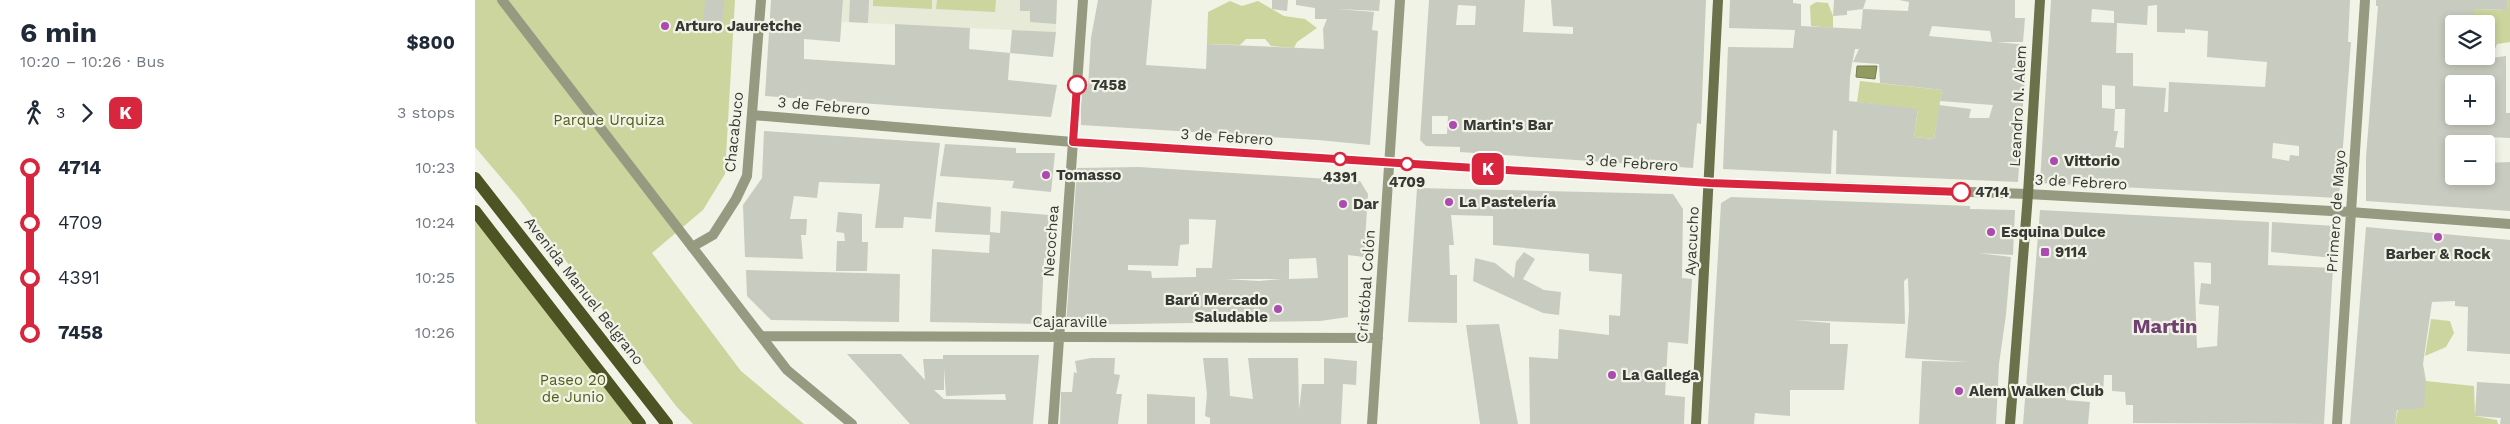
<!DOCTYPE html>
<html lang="en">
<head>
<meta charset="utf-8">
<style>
  body { margin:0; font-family:"Work Sans",sans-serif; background:#f2f2f3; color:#1f2937; height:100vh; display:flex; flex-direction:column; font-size:19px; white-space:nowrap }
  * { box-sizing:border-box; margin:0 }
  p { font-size:16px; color:#747a83 }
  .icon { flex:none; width:28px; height:28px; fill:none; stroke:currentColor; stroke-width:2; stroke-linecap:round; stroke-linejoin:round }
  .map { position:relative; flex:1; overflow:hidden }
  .side { display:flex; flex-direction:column; background:#fff; width:475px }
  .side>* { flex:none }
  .badge { padding:0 10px; border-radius:8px; font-size:18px; line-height:32px }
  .buttons { position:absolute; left:1970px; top:15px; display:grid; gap:10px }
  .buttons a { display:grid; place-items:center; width:50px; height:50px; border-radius:5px; background:#fff; box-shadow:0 2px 8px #0003; font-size:25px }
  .map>.badge { position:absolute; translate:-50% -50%; box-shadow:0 0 0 2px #fff }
  .legs { display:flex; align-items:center; gap:8px; height:55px; padding:0 20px; font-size:16px }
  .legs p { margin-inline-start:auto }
  .head { display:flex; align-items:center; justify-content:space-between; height:85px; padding:0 20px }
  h1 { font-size:28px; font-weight:700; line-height:38px }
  ul { padding:0 20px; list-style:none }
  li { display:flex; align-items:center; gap:18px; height:55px; font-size:19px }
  li i { display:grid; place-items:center; width:8px; height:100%; margin:0 6px; background:currentColor }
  li i::after { content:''; width:12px; height:12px; margin:-6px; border:4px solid; border-radius:50%; background:#fff }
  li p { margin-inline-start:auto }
  li:first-child i { background:linear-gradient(#0000 50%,currentColor 0) }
  li:last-child i { background:linear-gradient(currentColor 50%,#0000 0) }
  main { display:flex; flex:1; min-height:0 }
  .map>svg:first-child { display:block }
  .built { fill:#e6ead6 }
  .green { fill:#ccd59e }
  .water { fill:#939c60; stroke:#777e52 }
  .building { fill:#c8cbbf; fill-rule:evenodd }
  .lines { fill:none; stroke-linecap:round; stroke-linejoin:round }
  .minor { stroke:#969a81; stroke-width:10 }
  .secondary { stroke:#6b714b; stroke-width:10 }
  .primary { stroke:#4d5323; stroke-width:12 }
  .line-1-casing { stroke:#fff; stroke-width:11 }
  .line-1 { stroke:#d7263d; stroke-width:8 }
  .poi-dot { fill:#ab4ab1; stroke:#f1f3e7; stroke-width:2 }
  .stop-1-dot { fill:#fff; stroke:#d7263d; stroke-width:2.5 }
  .labels { text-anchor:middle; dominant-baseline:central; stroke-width:4.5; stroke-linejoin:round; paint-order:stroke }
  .poi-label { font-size:15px; font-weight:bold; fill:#373833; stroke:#f1f3e7; text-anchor:start }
  .stop-label { font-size:15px; font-weight:bold; fill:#373833; stroke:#f1f3e7; text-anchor:start }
  .street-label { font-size:15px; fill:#373833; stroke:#f1f3e7 }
  .park-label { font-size:15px; fill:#565d19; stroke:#f1f3e7 }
  .district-label { font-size:20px; font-weight:bold; fill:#714073; stroke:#f1f3e7 }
</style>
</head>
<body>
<main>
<section class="side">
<div class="head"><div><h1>6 min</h1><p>10:20 – 10:26 · Bus</p></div><b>$800</b></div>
<div class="legs"><svg class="icon" aria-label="walk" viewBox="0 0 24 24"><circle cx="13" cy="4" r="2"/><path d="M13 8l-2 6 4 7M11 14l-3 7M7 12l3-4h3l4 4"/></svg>3<svg class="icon" aria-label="forward" viewBox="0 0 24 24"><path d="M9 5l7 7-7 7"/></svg><b class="badge" style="background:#d7263d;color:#fff">K</b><p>3 stops</p></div>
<ul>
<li><i style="color:#d7263d"></i><b>4714</b><p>10:23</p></li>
<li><i style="color:#d7263d"></i><span>4709</span><p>10:24</p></li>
<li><i style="color:#d7263d"></i><span>4391</span><p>10:25</p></li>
<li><i style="color:#d7263d"></i><b>7458</b><p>10:26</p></li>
</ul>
</section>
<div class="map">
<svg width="2035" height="424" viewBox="0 0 2035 424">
  <rect width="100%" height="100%" fill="#f1f3e7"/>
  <path class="built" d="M368,0H582L581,32L367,22Z"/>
  <path class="green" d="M0,0H260L250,174L228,210L177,253L266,371L329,424H218L201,406L44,199L0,147Z
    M398,0H457V9L398,6Z
    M462,0H521L520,12L461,9Z
    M2033,0H2035V42L2022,44L2011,38V24H1999V9L2032,10Z
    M755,1L767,6L783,1L809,16L830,19L842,28L822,42L819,48L796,46L790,39H771L765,45L732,44L733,12Z
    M1341,2L1353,3L1358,16V28L1336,26L1335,6Z
    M1385,81L1467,90L1459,139L1439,137L1443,110L1382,102Z
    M0,211L165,424H2L0,421Z
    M1956,319L1975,321L1979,333L1971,347L1950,356Z
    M1951,381L1999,386L2000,416L2022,420L2023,424H1920L1923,409Z"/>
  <path class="water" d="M1382,66H1402L1400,79L1381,77Z"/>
  <path class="building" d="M230,0H249L247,26L228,24Z
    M296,0H368L365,42L329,39V59L420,65V24L495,28L494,49L535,53L537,30L581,32L578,57L535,53L533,80L582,85L576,117L290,96Z
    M375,0H394L393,23L374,22Z
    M545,0H582L581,24L555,22V11H545Z
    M623,0H677L671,65L731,69L732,44L849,49L848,29L852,19H840V8L821,5V0H905L904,11L862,9L899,12L897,30L903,31L895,145L843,140L606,125V87L613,88L616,38Z
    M797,0H813L812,11L797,9Z
    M954,0H1050L1048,32L1098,34V27L1078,26L1076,0H1231L1226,124L1222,123L1218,168L985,152V147L951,146L945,140ZM983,5L1001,6L1000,25H981ZM957,116H973L972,134H957Z
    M1255,0H1318V3L1326,4V26L1386,29L1388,9L1372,11V15L1358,16L1359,0H1391L1388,9L1433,11L1434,2L1424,0H1540V18H1550L1548,42H1522L1552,45L1543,182L1361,174L1362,131L1358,130L1356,174L1248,169L1253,47L1318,48L1320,30L1254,28ZM1457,26L1515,31L1517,42L1454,36ZM1380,49H1384L1378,62L1404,64L1405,83L1467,90L1465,101L1518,105L1514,118H1494L1496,109L1464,105L1459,139L1439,137L1443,109L1374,101L1375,77L1377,64Z
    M1576,0H1875L1873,42H1876L1864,198L1565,183ZM1682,5V32L1710,33V29L1733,31L1732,57L1792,62L1790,87L1694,82L1693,112H1689L1691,88L1658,86V53H1641L1642,23L1672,25L1673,6ZM1617,9L1639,11V23L1616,22ZM1627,85L1640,86V109H1650L1649,148L1640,147L1643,131H1639L1640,109L1627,108ZM1798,143L1824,146V156L1815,155L1814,161L1797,158Z
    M1901,0H2033L2032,10L1999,9V24H1979V56H2011V37L2022,44L2016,58L2031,56V113H2035V138L2013,137L2012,144H1979V176H2011V163L2035,162V211L1891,201V157L1903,6H1901ZM1979,84H2011V116H1979Z
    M289,131L465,143L456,219L429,217L428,228H400L405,184L344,182L342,198L319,196L315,219H332L331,235H326L328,259L270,257L268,205L287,178Z
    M470,144L541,148V153H580L576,192L537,188L539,181L465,176Z
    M664,167L885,181L893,194L889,257L873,255V317L845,321L591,325L602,168ZM714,219L741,220L737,268H721V277L677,278L676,271L653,270V265L703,266L705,245L714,244ZM841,258L843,278L814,279V259ZM750,279H807L784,281Z
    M942,188L1198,194L1208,209L1207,278L1217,279L1213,344L1193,342L1190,395L1210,397L1209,424H1055L1054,357L1083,359L1084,329L1134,335V315L1145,316L1147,274L1114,271V254L1018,245V216L976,215L979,245H974L975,275H982V323L933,322Z
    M1256,197L1495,206V209L1540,210L1538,255L1503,253L1536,257L1531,315L1524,364L1521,424H1444L1447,361L1493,362L1430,358L1434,311L1433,278L1429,281L1430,324L1319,320L1355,323V344H1373L1369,390H1315V416L1280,413L1279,424H1233L1246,203Z
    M462,202L516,207L515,232L525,233L526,211L574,215L571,259L569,258L566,324L455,322L457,249L514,253L515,235L460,232Z
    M1565,210L1794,222L1793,265L1858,268L1849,424L1658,423V405H1651L1650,392L1637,391V375H1629L1628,395L1591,393V400L1615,402L1613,424H1548ZM1719,262L1736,263V284L1726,283L1724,304L1744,306L1742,346L1722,348Z
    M363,212L387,214V242H393L392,271H361L362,241H370L369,233L361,232Z
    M1797,222L1861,226L1859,258L1796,252Z
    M1891,227L2035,240V354L1992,351L1993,307L1980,306V301L1957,302L1948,364L1951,381L1949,408L1922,410L1920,424H1875Z
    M1049,252L1060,259L1048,279L1069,290L1086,292L1084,315L1068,313L998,281L1000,258L1020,263L1039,278L1041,262Z
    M271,270L425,274L424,322L296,320L272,296Z
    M1024,324L1043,424H1005L991,325Z
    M372,354H426L450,380L448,359H468V355H564L558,424H435ZM469,368L471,396L530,394L531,400L469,399L459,390H469Z
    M616,358H640L639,374L645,375L641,394H647L643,424H585L586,392H597L599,372L602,373L600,361Z
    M728,358H753L755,396L778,399L773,358H823L824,410L827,384H849V358L882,361L881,385L868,384L866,424H735V418L730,416L732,394Z
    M2002,382L2035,384V424H2025L2026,418L2000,416Z
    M672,394L720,397V424H672Z"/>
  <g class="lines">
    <path class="minor" d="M27,0L312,370L377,424
      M277,115L598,142L1235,183L1553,194L1875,212L2035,224
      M217,247L238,235L261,199L272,176L286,0
      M287,336L903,338
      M578,424L608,0
      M897,424L925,0
      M1862,424L1890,0"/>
    <path class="secondary" d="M1221,424L1243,0
      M1535,424L1553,194L1565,0"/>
    <path class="primary" d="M0,178L192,424
      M0,211L165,424"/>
  </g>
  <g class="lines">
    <g class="line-1-casing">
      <path id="line-1" d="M602,85L598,142L1235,183L1486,192"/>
    </g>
    <use href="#line-1" class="line-1"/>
  </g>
  <g class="poi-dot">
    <circle cx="190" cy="26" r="5"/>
    <circle cx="978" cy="125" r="5"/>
    <circle cx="1579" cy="161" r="5"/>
    <circle cx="571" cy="175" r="5"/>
    <circle cx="974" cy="202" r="5"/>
    <circle cx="868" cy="204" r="5"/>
    <circle cx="1516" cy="232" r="5"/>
    <circle cx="1963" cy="237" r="5"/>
    <rect x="1565" y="247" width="10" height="10" rx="2.5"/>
    <circle cx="803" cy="309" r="5"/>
    <circle cx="1137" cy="375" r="5"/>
    <circle cx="1484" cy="391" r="5"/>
  </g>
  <g class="stop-1-dot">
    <circle cx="602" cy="85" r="9"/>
    <circle cx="865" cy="159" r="6"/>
    <circle cx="932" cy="164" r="6"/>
    <circle cx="1486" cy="192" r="9"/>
  </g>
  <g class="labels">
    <g class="poi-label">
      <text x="200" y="26">Arturo Jauretche</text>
      <text x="988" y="125">Martin's Bar</text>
      <text x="1589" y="161">Vittorio</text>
      <text x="581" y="175">Tomasso</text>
      <text x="984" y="202">La Pastelería</text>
      <text x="878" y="204">Dar</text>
      <text x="1526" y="232">Esquina Dulce</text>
      <text x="1580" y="252">9114</text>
      <text x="1963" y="254" text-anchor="middle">Barber &amp; Rock</text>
      <text x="793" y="300" text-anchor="end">Barú Mercado<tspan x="793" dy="17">Saludable</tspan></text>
      <text x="1147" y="375">La Gallega</text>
      <text x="1494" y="391">Alem Walken Club</text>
    </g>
    <g class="stop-label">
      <text x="616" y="85">7458</text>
      <text x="865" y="177" text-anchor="middle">4391</text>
      <text x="932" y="182" text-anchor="middle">4709</text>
      <text x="1500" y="192">4714</text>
    </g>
    <g class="street-label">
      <text transform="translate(349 106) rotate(5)">3 de Febrero</text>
      <text transform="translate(1543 106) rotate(-87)">Leandro N. Alem</text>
      <text transform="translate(259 132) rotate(-84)">Chacabuco</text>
      <text transform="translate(752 137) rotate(4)">3 de Febrero</text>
      <text transform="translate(1157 163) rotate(4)">3 de Febrero</text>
      <text transform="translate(1606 182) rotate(3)">3 de Febrero</text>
      <text transform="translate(1861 211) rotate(-86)">Primero de Mayo</text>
      <text transform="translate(576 241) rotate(-86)">Necochea</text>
      <text transform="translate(1217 241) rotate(-87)">Ayacucho</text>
      <text transform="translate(891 286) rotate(-86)">Cristóbal Colón</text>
      <text transform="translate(109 291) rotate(52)">Avenida Manuel Belgrano</text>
      <text x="595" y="322">Cajaraville</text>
    </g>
    <g class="park-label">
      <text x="134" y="120">Parque Urquiza</text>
      <text x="98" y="380">Paseo 20<tspan x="98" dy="17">de Junio</tspan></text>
    </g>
    <g class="district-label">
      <text x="1690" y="326">Martin</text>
    </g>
  </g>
</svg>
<div class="buttons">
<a><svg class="icon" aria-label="layers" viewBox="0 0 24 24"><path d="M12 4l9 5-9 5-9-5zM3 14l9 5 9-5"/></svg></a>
<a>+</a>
<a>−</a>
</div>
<b class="badge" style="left:1013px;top:169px;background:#d7263d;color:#fff">K</b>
</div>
</main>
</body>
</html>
